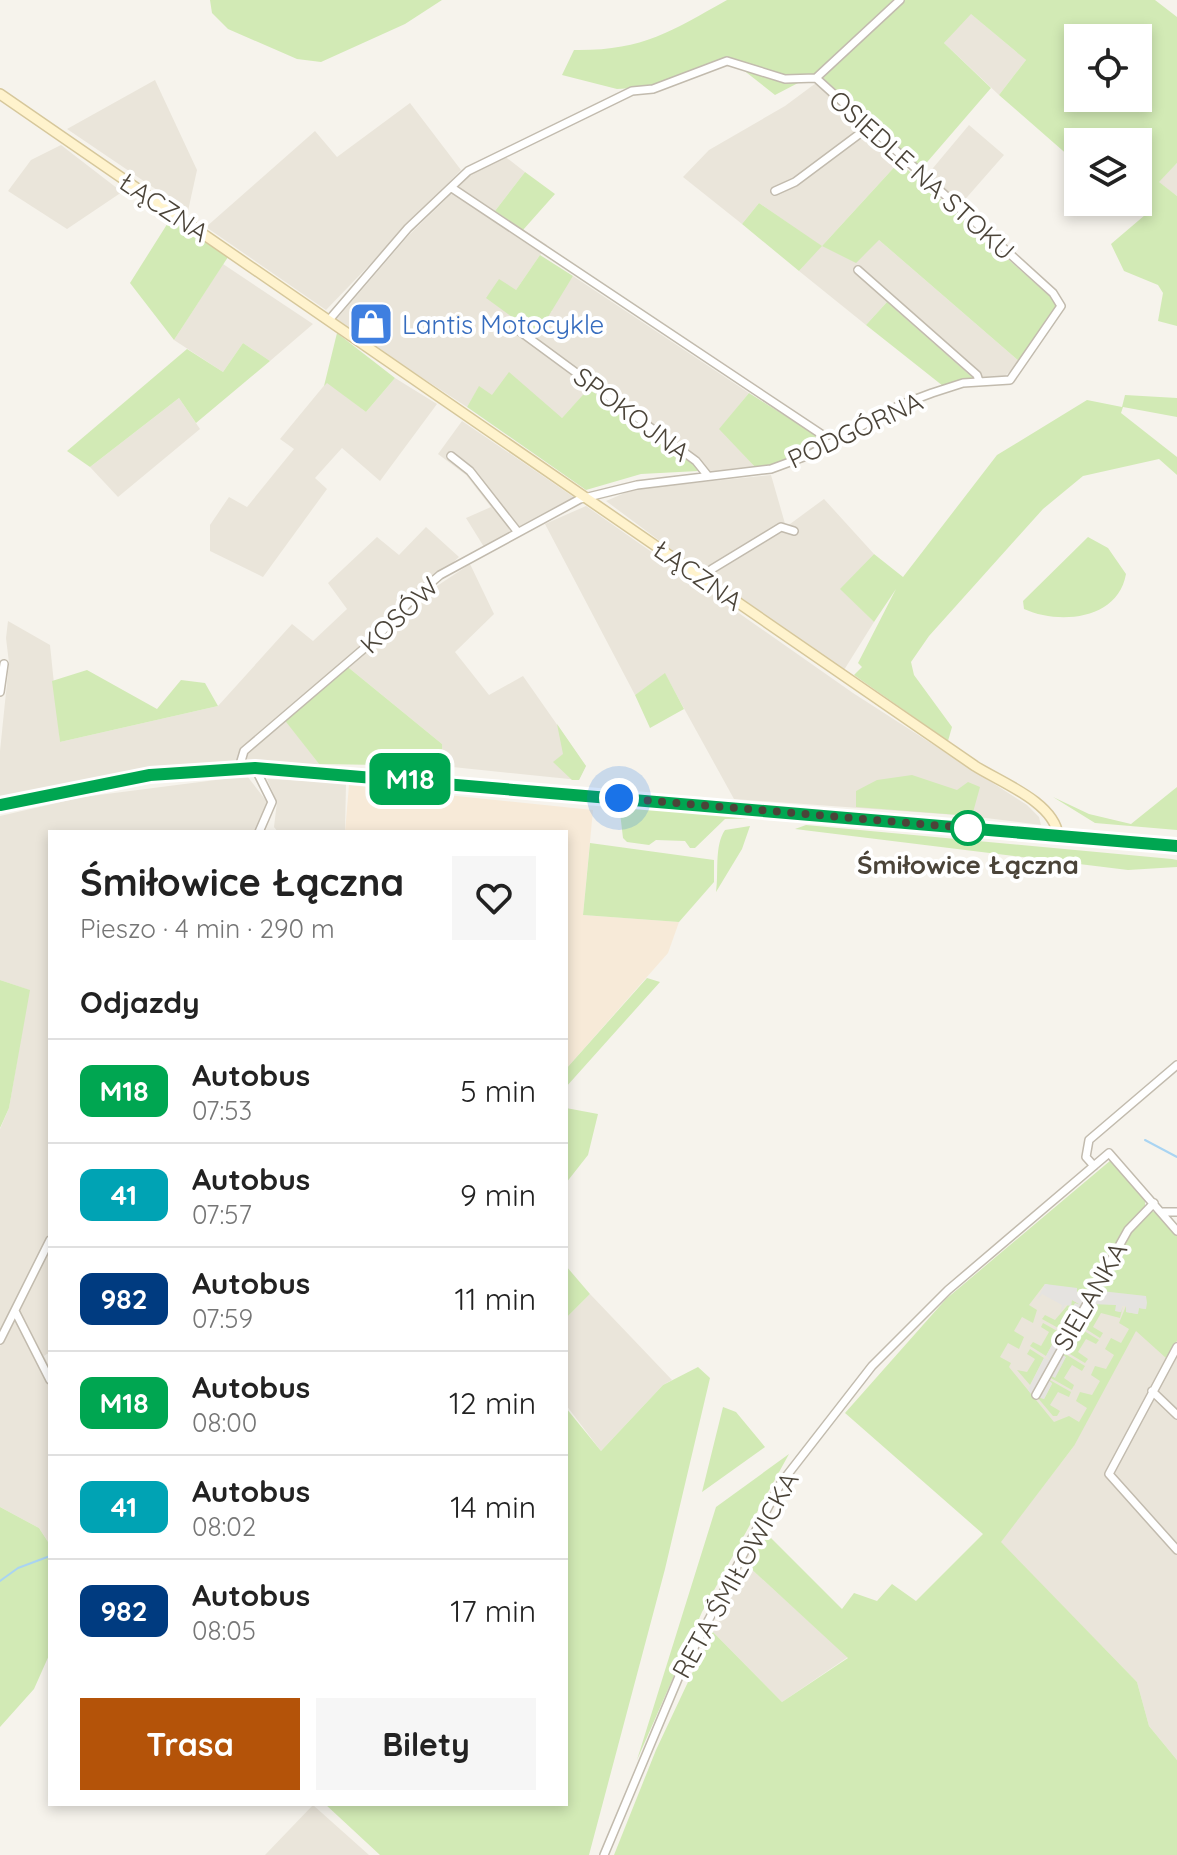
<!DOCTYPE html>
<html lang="pl">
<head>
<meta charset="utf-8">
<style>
  body { margin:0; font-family:Quicksand,sans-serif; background:#f6f6f6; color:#222; height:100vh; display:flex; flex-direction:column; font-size:30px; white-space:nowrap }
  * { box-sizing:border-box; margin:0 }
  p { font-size:26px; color:#767676 }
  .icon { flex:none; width:44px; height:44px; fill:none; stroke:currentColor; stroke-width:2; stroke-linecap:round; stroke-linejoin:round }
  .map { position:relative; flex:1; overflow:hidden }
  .sheet { position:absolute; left:48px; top:830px; width:520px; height:976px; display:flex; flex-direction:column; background:#fff; border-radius:0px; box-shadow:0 4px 12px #0003 }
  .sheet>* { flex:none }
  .badge { padding:0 16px; border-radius:12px; font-size:28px; line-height:52px }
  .buttons { position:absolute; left:1064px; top:24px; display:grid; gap:16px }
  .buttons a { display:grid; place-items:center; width:88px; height:88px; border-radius:0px; background:#fff; box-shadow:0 4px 12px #0003; font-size:40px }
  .you { position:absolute; width:40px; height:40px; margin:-20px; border:6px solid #fff; border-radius:50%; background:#1a73e8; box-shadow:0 0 0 12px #1a73e833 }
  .map>.badge { position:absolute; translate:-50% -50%; box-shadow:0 0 0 4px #fff }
  h2 { padding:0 32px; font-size:30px; line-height:72px }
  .round { display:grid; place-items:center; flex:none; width:84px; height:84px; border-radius:0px; background:#f6f6f6 }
  .headline { display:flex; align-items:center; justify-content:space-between; height:136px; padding:0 32px }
  h1 { font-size:38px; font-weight:800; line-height:60px }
  .primary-button { display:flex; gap:16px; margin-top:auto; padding:16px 32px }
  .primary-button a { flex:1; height:92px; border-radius:0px; background:#b45309; color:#fff; font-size:32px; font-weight:800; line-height:92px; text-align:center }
  .primary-button a+a { background:#f6f6f6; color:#222 }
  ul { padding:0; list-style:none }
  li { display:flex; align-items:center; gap:24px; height:104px; padding:0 32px; border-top:2px solid #e0e0e0 }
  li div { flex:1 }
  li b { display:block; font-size:30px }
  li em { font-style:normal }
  li .badge { min-width:88px; font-weight:700; text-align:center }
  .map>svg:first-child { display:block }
  .residential { fill:#eae5da }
  .commercial { fill:#f7ead8 }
  .green { fill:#d2eab5; fill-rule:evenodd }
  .parking { fill:#e5e3e0 }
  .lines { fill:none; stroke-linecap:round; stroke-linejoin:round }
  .stream { stroke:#a9d4f2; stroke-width:2 }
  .street-casing { stroke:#c2bbae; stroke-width:10 }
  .secondary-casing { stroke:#d6c79b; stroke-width:12 }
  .primary-casing { stroke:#e6c16a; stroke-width:14 }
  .street { stroke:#fff; stroke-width:7 }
  .secondary { stroke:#fff3cd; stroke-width:9 }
  .primary { stroke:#ffe39c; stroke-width:11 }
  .line-casing { stroke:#fff; stroke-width:18 }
  .line { stroke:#00a651; stroke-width:12 }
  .walk { stroke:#4b4439; stroke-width:8; stroke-dasharray:0 14.4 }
  .stop-dot { fill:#fff; stroke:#00a651; stroke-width:4 }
  .labels { text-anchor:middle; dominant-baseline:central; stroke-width:8; stroke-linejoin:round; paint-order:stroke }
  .street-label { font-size:26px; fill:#4b4439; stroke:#fff }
  .shop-label { font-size:26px; fill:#366cbe; stroke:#fff; text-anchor:start }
  .stop-label { font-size:26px; font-weight:bold; fill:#4b4439; stroke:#fff }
</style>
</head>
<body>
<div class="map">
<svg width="1177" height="1855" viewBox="0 0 1177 1855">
  <rect width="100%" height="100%" fill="#f6f3ec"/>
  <path class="residential" d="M970,13L1026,60L999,95L944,43Z
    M155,80L197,170L188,211L67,129Z
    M816,83L899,162L822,246L879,240L1020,362L1005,376L973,378L887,302L866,325L799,271L821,246L759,203L742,224L683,177L709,150L785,106Z
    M410,103L461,170L326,310L206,227L315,131L337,157Z
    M969,125L1004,155L961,204L928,174Z
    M61,145L122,192L67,229L8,191L31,160Z
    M503,155L525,172L495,211L547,245L516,290L486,297L553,312L549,310L573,276L749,393L720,429L755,467L712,473L595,382L562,418L492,396L479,387L467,407L335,321L408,236L472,174Z
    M1177,163V196L1158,182Z
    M223,264L313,324L270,361L243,343L223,372L174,340Z
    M395,378L437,404L380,481L342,448L315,478L327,489L263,577L210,551V525L229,497L247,507L294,449L280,439L327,382L366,412Z
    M179,398L200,429L118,497L90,467Z
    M462,421L575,498L484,547L466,518L491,507L466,475L438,454Z
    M771,475L786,527L824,499L874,554L841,589L874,622L844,670L710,576L772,536L703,573L606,501L634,489Z
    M586,506L853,693L1027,805L1039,817L1041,825L970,816L734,799L665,674L635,695L545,524Z
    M426,527L459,557L283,717L319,764L170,766L0,799V751L9,663L6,638L8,621L50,645L60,742L218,706L292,624L313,641L347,609L328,583L377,537L399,555Z
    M470,564L494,614L455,652L489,695L523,676L586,766L579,780L443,766L442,744L349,668L431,590Z
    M247,776L268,803L255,832H50V1231L0,1332V1129L9,1108L29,990L0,980V816L83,797Z
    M267,779L346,783L345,832H278L274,827L277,802Z
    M50,1247V1352L44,1356L50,1368V1545L39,1528L0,1507V1346Z
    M1045,1256L1098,1287L1148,1290L1166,1358L1177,1341V1760L1149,1726L1137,1682L1000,1542L1074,1446L990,1360Z
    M590,1294L672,1380L663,1385L601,1451L566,1405V1318Z
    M747,1565L848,1657L782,1702L712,1631Z
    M313,1805L369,1855H265Z"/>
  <path class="commercial" d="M349,785L593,810L583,915L679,922L668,953L566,1069V832H345Z"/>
  <path class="green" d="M210,0H442L405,24L321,62L297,59L228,29L212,13Z
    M727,0H893L823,70L775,95L728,58L670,86L617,89L562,75L574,50C642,51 670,32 727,0Z
    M905,0H1155L1177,17V163L1159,182L1177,196V326L1158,321L1163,293L1158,285L1124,271L1111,244L1145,215L1133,213L1121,202H1138V142H1078V164L999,95L1026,60L971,14L944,43L991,88L922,168L823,78ZM1138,38V98H1078V38Z
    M899,162L1054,300L1056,310L1020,362L879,240L856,263L822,246L799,271L742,224L759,203L822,246Z
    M525,172L555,194L523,230L495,211Z
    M171,218L228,257L174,340L130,283Z
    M540,255L573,276L537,335L486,298L499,279L516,290Z
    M887,302L973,378L943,386L866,325Z
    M337,333L395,378L366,412L327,383L324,386Z
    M243,343L270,361L196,423L179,398L90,467L67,451L187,349L223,372Z
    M509,372L562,418L590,387L693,463L698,471L641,474L586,490L467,407L479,386L492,395Z
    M749,393L814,434L819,442L769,467H755L719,429Z
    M1125,395L1177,398V417L1123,407L1121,413L1177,457V475L1159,459L1083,476L1043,509L929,636L911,662L914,675L952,727L948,741L854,675L862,667L858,663L896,589L874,622L840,589L874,554L903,577L997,455L1087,400L1122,407Z
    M1088,537L1108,548L1126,574C1118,620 1059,625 1024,609L1023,601Z
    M340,666L349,668L442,744L443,766L319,764L283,718Z
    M87,670L157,709L181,680L205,683L218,706L60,742L52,681Z
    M665,673L684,709L650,728L635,695Z
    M557,724L586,766L579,780H572L553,762L563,754Z
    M912,775L957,790L968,782L980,787L972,816L856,807V791L877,780Z
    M1177,787V830L1095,823L1053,797L1089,814L1131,824Z
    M619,804L763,816V818L725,819L695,848H690L685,841L656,840L649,845L627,842L623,838Z
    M806,825L1172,859L1177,860V867L1128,870L795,829Z
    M750,826L742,849L716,892C719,872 714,846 725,830Z
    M590,843L714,860V882L679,922L583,915Z
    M647,978L660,982L566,1087V1069Z
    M0,980L30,990L9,1108L0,1128Z
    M566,1108L598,1114L588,1155L566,1183Z
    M1111,1160L1145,1198V1207L1127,1227L1087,1294L1045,1284L1029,1305L1037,1310L1033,1323L1022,1317L1014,1331L1024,1337L1019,1349L1008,1343L1000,1357L1011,1363L1009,1367L1054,1422L1069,1416L1079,1422L1087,1408L1076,1401L1080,1392L1092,1395L1100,1381L1091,1375L1095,1366L1106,1369L1114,1355L1105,1349L1111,1338L1121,1343L1129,1329L1119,1323L1126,1306V1312L1137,1314L1139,1308L1146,1309L1145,1297L1101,1292L1100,1297L1096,1293L1130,1232L1151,1211L1159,1214L1177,1236V1341L1166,1358L1136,1331L1074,1446L1001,1542L1137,1682L1149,1726L1177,1760V1855H614L656,1750L712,1631L782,1702L848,1658L747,1565L764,1531L842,1609L854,1593L877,1601L892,1584L916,1601L983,1534L845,1413L946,1299Z
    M566,1266L590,1294L566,1318Z
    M1072,1300L1081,1305L1075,1304L1060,1329L1042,1319L1045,1315L1055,1320Z
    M1092,1302L1116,1305V1311L1121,1312L1123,1306L1120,1318L1101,1313L1093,1327L1103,1333L1100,1338L1078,1324Z
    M1043,1323L1059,1332L1046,1356L1030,1346L1033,1342L1041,1346L1049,1332L1041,1327Z
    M1076,1326L1099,1340L1096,1344L1086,1339L1078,1352L1088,1359L1085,1363L1063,1350L1069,1351L1080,1331Z
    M1030,1349L1044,1358L1030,1385L1017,1370L1027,1372L1035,1359L1027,1354Z
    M1062,1352L1085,1366L1082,1371L1072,1365L1064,1378L1074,1385L1072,1390L1049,1377Z
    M698,1367L710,1378L665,1569L589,1855H380L325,1804H566V1408L601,1451L663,1385Z
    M1048,1379L1071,1392L1069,1397L1058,1392L1050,1405L1060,1411L1057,1416H1053L1037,1397L1044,1399L1052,1384Z
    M723,1407L736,1412L765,1447L702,1492Z
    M789,1454L702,1612L637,1760L716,1507Z
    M0,1507L39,1528L50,1545V1653L34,1689L0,1727Z"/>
  <path class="parking" d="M1045,1284L1077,1288V1294L1082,1295L1093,1284L1098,1288L1099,1297L1101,1291L1146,1296L1147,1303L1146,1309L1139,1308L1138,1314L1126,1312V1306H1122L1121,1312L1115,1311L1116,1305L1090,1304L1093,1308L1083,1327L1078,1324L1076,1328L1081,1331L1069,1352L1064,1349L1061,1354L1066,1357L1055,1378L1050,1375L1047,1380L1052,1383L1044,1399L1038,1396L1035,1399L1028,1390L1044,1358L1050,1360L1046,1356L1059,1332L1065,1333L1060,1329L1075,1303L1081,1305L1072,1300L1071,1306L1065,1305L1060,1313L1062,1305L1042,1294L1037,1300Z"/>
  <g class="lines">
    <path class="stream" d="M1145,1140L1177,1157
      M0,1581L18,1568L50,1556"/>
    <g class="street-casing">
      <path id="street" d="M816,78L900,0
        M452,188L821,434L827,445
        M775,191L795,182L870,126
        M858,270L977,375L979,381
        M514,327L696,461L708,476
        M451,456L470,471L517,531
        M704,579L712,569L781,527L794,531
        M0,692L4,664
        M239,768L244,751L374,640L411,600L440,575L580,499L637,485L771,469L809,455L900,405L932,393L963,383L1010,380L1061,306L1053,293L816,78L785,79L727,61L653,89L632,91L468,171L408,228L329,320
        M255,768L272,802L259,832
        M1094,1166L1086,1157L1089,1140L1177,1065
        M1163,1212H1177
        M15,1311L50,1380
        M0,1340L50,1240
        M1177,1347L1109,1474L1177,1550
        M1152,1391L1177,1415
        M1036,1395L1128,1230L1154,1203
        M604,1855L680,1674L781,1483L872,1366L948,1290L1109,1153L1177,1231"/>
    </g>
    <g class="secondary-casing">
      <path id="secondary" d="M0,94L975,766C1000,782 1054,802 1058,835"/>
    </g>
    <g class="primary-casing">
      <path id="primary" d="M0,805L150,775L255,768L1177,846"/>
    </g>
    <use href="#street" class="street"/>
    <use href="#secondary" class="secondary"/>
    <use href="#primary" class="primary"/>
  </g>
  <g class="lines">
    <g class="line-casing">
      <path id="line" d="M0,805L150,775L255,768L1177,846"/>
    </g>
    <use href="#line" class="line"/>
    <path class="walk" d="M619,798L968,828"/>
  </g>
  <defs>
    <g id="shop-square" transform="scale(2.3)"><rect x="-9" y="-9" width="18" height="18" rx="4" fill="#3f7fe0" stroke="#fff"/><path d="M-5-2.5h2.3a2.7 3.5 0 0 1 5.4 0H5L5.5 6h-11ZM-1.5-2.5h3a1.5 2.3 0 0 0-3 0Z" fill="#fff"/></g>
  </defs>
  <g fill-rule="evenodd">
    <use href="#shop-square" x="371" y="324"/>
  </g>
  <circle class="stop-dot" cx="968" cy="828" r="16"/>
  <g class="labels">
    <g class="street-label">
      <text transform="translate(922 175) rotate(42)">OSIEDLE NA STOKU</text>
      <text transform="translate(164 207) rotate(34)">ŁĄCZNA</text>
      <text transform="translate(632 414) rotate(37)">SPOKOJNA</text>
      <text transform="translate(855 430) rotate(-25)">PODGÓRNA</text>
      <text transform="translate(698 575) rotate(35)">ŁĄCZNA</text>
      <text transform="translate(399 615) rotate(-44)">KOSÓW</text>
      <text transform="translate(1090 1296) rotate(-60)">SIELANKA</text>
      <text transform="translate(735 1575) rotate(-61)">RETA ŚMIŁOWICKA</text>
    </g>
    <g class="shop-label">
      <text x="402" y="324">Lantis Motocykle</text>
    </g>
    <g class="stop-label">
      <text x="968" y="864">Śmiłowice Łączna</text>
    </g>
  </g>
</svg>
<div class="buttons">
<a><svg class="icon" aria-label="locate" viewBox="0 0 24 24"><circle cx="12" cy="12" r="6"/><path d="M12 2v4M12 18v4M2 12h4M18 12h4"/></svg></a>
<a><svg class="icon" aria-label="layers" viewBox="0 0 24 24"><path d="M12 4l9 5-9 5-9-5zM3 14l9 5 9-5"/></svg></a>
</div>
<div class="you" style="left:619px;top:798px"></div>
<b class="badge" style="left:410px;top:779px;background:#00a651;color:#fff">M18</b>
<section class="sheet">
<div class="headline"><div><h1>Śmiłowice Łączna</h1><p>Pieszo · 4 min · 290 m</p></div><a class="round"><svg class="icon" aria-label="heart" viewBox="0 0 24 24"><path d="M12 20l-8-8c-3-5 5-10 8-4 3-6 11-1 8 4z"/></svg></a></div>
<h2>Odjazdy</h2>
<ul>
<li><span class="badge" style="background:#00a651;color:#fff">M18</span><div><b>Autobus</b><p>07:53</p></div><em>5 min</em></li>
<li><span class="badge" style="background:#00a3b4;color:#fff">41</span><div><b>Autobus</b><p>07:57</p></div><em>9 min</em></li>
<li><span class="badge" style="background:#003b80;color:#fff">982</span><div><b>Autobus</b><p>07:59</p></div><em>11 min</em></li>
<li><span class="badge" style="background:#00a651;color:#fff">M18</span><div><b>Autobus</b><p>08:00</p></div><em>12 min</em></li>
<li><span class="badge" style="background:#00a3b4;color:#fff">41</span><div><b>Autobus</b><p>08:02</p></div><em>14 min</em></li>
<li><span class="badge" style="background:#003b80;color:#fff">982</span><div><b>Autobus</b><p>08:05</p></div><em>17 min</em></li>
</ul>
<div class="primary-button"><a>Trasa</a><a>Bilety</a></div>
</section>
</div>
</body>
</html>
